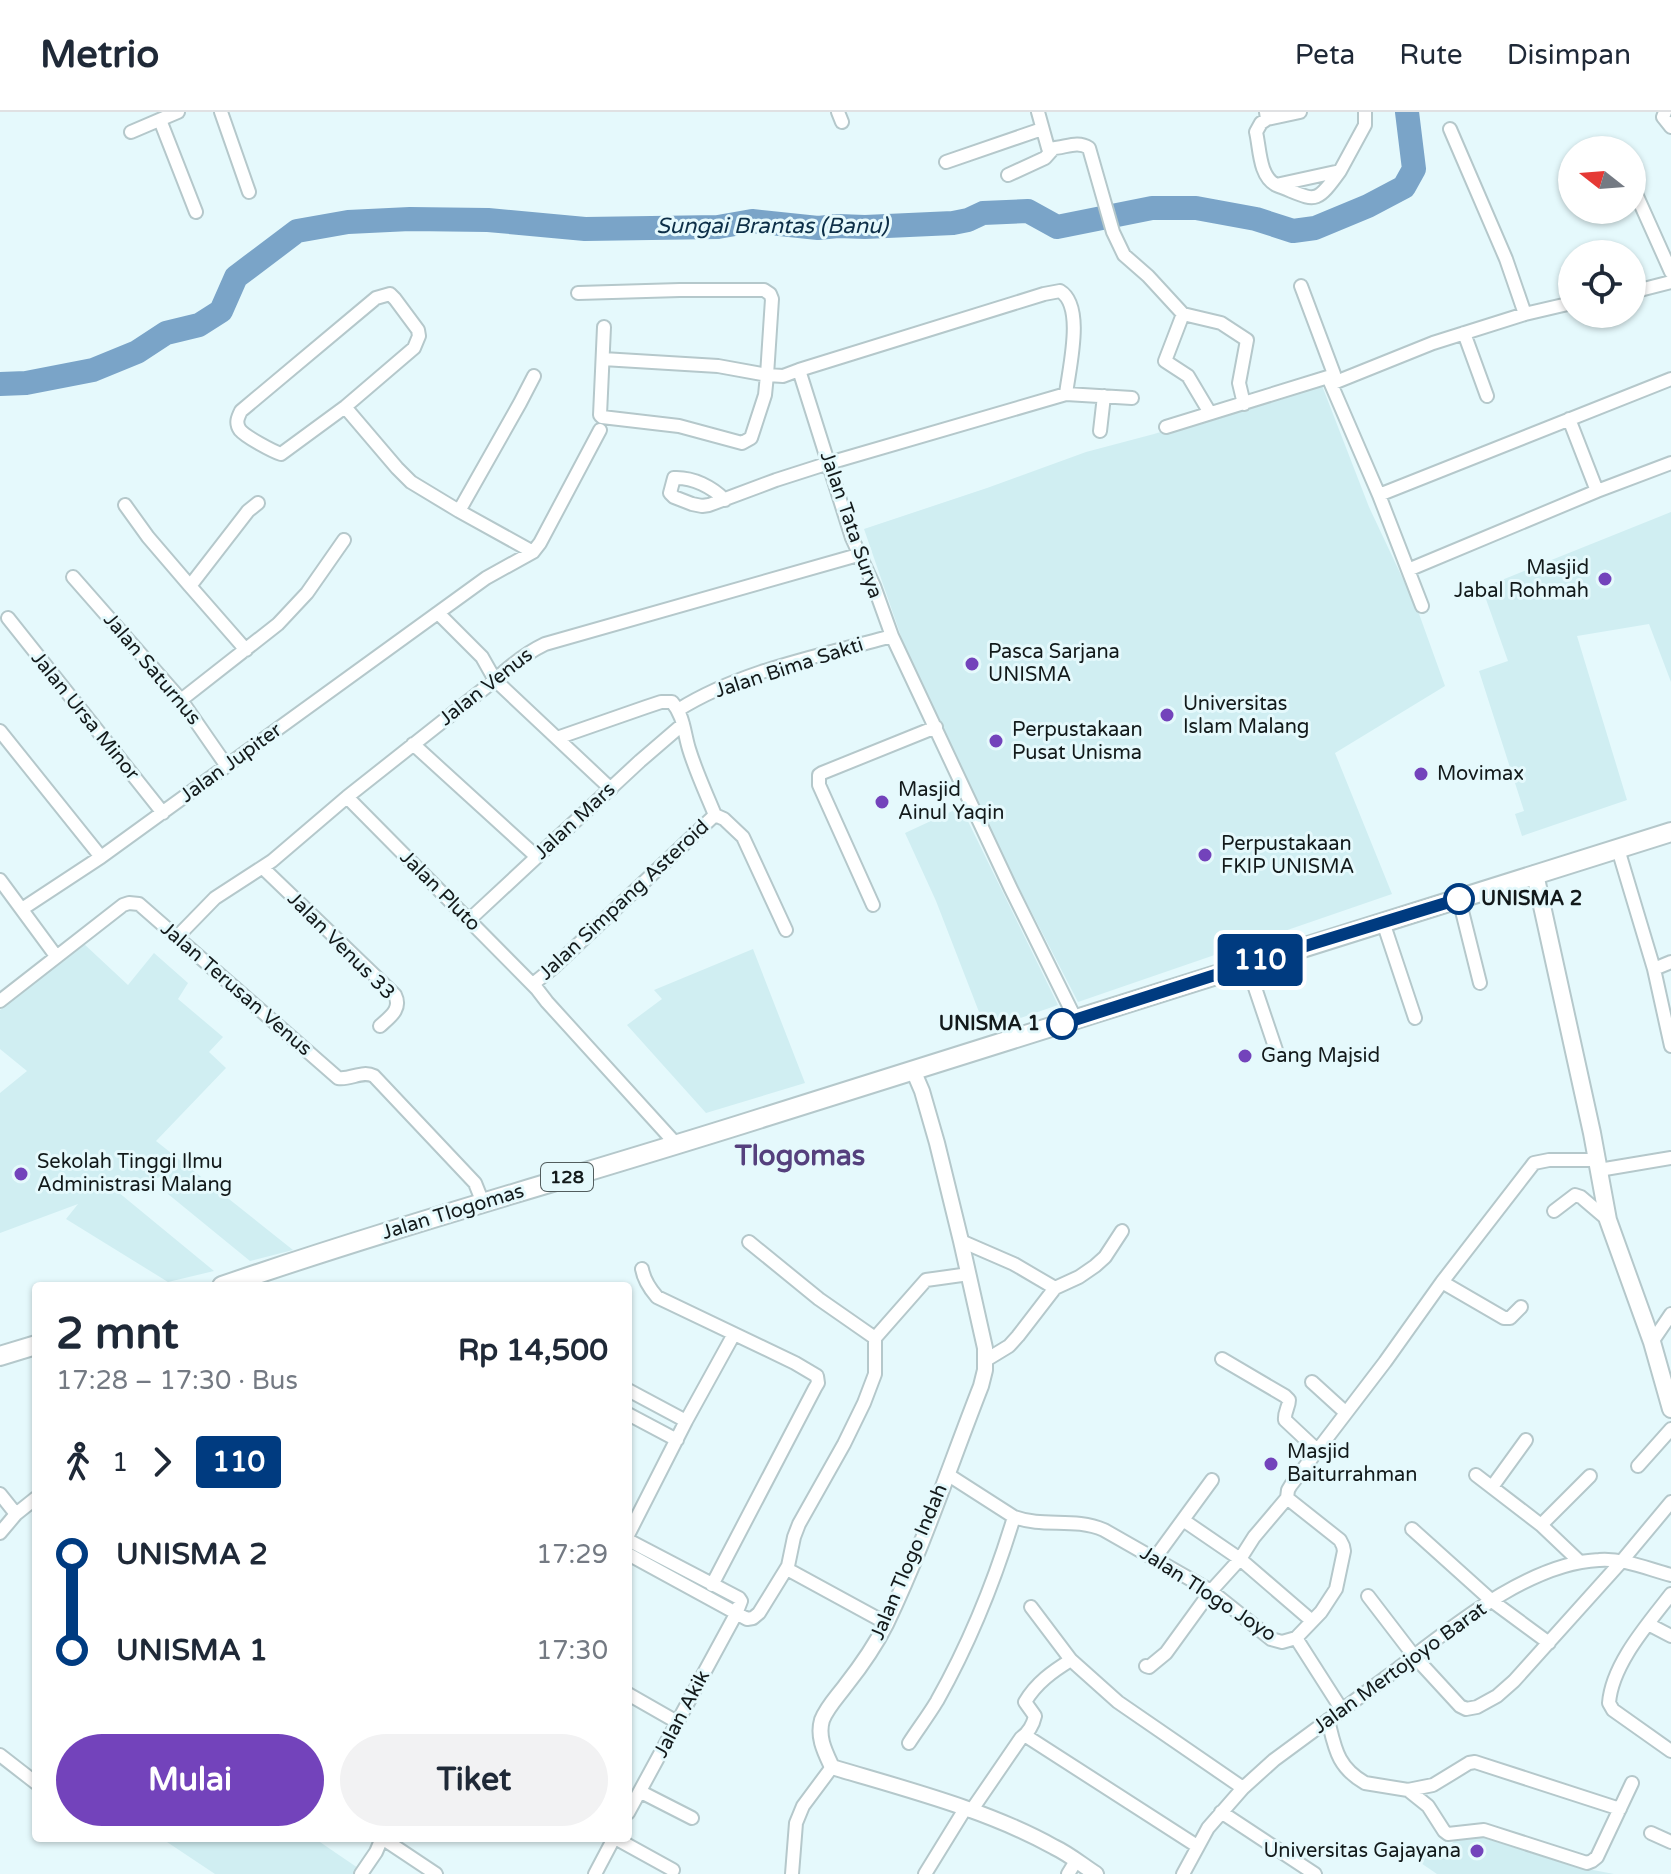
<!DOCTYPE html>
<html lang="id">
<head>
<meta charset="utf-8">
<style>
  body { margin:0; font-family:"Varela Round",sans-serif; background:#f2f2f3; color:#1f2937; height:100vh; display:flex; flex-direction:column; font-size:30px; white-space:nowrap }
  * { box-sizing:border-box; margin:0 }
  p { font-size:26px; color:#747a83 }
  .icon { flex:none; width:44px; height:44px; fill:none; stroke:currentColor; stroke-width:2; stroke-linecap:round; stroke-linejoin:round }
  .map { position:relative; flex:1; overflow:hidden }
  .drawer { position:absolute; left:32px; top:1170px; width:600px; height:560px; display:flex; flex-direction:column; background:#fff; border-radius:8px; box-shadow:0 2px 6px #0004 }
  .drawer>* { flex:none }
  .badge { padding:0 16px; border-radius:6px; font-size:28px; line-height:52px }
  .needle { width:52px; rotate:287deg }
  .fabs { position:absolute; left:1558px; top:24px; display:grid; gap:16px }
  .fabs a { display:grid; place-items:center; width:88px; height:88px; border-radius:50%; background:#fff; box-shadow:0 2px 6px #0004; font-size:40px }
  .map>.badge { position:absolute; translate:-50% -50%; box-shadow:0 0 0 4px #fff }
  .legs { display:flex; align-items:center; gap:12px; height:88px; padding:0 24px; font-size:26px }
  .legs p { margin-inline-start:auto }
  .summary { display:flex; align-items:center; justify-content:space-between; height:136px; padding:0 24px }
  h1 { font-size:44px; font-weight:700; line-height:60px }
  .button { display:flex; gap:16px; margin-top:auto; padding:16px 24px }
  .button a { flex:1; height:92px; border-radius:48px; background:#7343bb; color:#fff; font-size:32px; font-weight:700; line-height:92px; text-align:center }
  .button a+a { background:#f2f2f3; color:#1f2937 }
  ul { padding:0 24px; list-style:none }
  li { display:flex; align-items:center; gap:28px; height:96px; font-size:30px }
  li i { display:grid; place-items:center; width:12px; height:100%; margin:0 10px; background:currentColor }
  li i::after { content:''; width:20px; height:20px; margin:-10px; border:6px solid; border-radius:50%; background:#fff }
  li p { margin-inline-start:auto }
  li:first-child i { background:linear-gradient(#0000 50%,currentColor 0) }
  li:last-child i { background:linear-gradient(currentColor 50%,#0000 0) }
  header { display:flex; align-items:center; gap:48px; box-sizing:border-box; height:112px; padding:0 40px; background:#fff; border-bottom:2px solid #e0e1e3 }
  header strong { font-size:38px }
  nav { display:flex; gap:44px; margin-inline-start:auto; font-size:28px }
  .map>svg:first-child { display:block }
  .built { fill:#d0eef2 }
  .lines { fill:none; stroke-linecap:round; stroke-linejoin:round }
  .river { stroke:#7aa4c8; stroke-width:24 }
  .minor-casing { stroke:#b5c8cb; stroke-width:16 }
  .tertiary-casing { stroke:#b5c8cb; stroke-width:18 }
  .secondary-casing { stroke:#b5c8cb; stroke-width:20 }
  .primary-casing { stroke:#b5c8cb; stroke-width:22 }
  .minor { stroke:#fff; stroke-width:12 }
  .tertiary { stroke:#fff; stroke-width:14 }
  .secondary { stroke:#fff; stroke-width:16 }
  .primary { stroke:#fff; stroke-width:18 }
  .line-1-casing { stroke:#fff; stroke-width:18 }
  .line-1 { stroke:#003b80; stroke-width:12 }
  .poi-dot { fill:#7343bb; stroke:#e5f9fc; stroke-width:3 }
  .stop-1-dot { fill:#fff; stroke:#003b80; stroke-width:4 }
  .labels { text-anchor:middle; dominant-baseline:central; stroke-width:6; stroke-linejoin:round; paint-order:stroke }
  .shield { fill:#e5f9fc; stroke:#525d5e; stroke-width:2 }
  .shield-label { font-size:18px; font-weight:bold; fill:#131a1b }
  .street-label { font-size:20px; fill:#131a1b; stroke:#e5f9fc }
  .poi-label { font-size:20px; fill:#131a1b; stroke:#e5f9fc; text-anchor:start }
  .stop-label { font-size:20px; font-weight:bold; fill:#131a1b; stroke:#e5f9fc; text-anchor:start }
  .water-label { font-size:22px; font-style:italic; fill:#0d2f48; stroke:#e5f9fc }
  .district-label { font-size:28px; font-weight:bold; fill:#55407d; stroke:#e5f9fc }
</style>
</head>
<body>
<header>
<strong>Metrio</strong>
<nav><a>Peta</a><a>Rute</a><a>Disimpan</a></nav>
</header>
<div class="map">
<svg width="1671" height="1762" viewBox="0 0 1671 1762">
  <rect width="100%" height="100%" fill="#e5f9fc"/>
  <path class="built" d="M1321,271L1369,395L1418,499L1445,574L1335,641L1392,782L1078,890L985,710L904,533L864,417L987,376L1086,340L1154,322Z
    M1671,400V570L1649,512L1577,524L1627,688L1522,724L1515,702L1524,699L1479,559L1508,549L1482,476Z
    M961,695L1058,893L986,918L936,789L905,721Z
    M83,831L128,873L154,841L188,871L178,887L223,925L209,940L226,956L156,1029L293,1138L250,1149L168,1082L160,1065L118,1080L214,1159L168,1170L66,1107L78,1092L0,1121V981L27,959L0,937V898Z
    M753,837L805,971L706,1001L627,913L662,887L654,878Z
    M1481,1725L1572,1754L1614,1762H1437L1412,1745L1449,1733L1459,1726Z
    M161,1726H314L358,1756L354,1762H215Z"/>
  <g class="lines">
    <path class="river" d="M0,272L26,271L93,258L137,240L166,221L199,213L221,199L236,165L297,119L348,110L410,107L488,108L585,117L718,115L752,109L818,116L838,114L865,115L953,111L968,108L983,101L1028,99L1057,115L1152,96H1196L1256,107L1293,119L1315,116L1368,94L1404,75L1414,57L1407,0"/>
    <g class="minor-casing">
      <path id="minor" d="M221,0L249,80
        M838,0L842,10
        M1038,0L1048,36C1062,38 1076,27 1089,36L1113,120L1124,143L1148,164L1183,202L1221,211L1247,228L1239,271L1244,292
        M1266,0L1267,7L1261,11L1256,20C1260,37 1259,64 1276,73L1340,59L1365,13V0
        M1665,0L1663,5L1671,15
        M1267,7L1300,0
        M160,8L196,100
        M1450,17L1506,147L1525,202
        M131,20L178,0
        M946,50L1042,17
        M1008,63L1045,46L1053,37
        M1276,73C1316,88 1314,95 1340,59
        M1632,73L1671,160
        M1301,174L1334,262L1328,265L1379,383L1422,494
        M1632,180L1671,170
        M578,181L680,178H764L770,182L772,187L767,263L718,254L603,247
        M390,182L395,187L418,218L419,224L414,236L345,295L281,342C272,339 246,325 240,318C235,311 238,305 241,299L376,186Z
        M1183,202L1165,249L1188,264L1210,301
        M604,215L600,303L602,305L679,314L742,331L751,326L765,283L767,263L783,264L799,258
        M1464,221L1487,284
        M1331,272L1433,231L1525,202L1572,191
        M1066,282C1069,256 1085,194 1060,179L1044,182L799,258L852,426L874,474L892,524L1011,777L1076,908
        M345,295L397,356L411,370L459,399L533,440
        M1569,307L1597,379
        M1166,315L1328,265
        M1100,319L1104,284
        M1379,383L1671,267
        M725,388C712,375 693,365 674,366L670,381L674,385L692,392L702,394L709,393L776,368L829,351L1066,282L1132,286
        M125,393L148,425L190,474
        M459,399L520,291L534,264
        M1408,458L1597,379L1671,351
        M73,465L181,588L226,653
        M438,501L482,545L495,568L611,677
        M8,506L163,701
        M246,538L190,474L248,399L258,391
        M181,588L278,512L307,481L344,428
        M678,598C742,558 820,544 892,524
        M0,619L101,745
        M557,626L646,595L661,590H672C684,604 684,621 689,637C696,660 706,681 715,703
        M413,632L537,745
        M347,685L537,877L547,890L677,1033
        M715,703L724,707L743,725L786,818
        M1618,737L1654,857L1671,934
        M263,756L395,883C402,897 390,905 380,914
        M0,768L56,844
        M1459,787L1480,871
        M873,793L819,673V663L822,661L936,615
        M22,797L101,745L486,466L533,440L540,431L600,318
        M469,808L640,649L683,612
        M1383,810L1415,906
        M177,825L215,786L272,749L347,685L495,568C511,553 526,541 545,532L858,443
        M1247,852L1276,938
        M1654,857L1671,850
        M533,872L554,855L715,703
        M0,889L123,793L129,791L139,792L338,966C351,968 362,958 374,964L475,1071L483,1091
        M1599,1058L1671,1046
        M1554,1099L1575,1083L1581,1085L1608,1108
        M961,1129L1014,1152L1055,1176
        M749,1130L819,1187L875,1226
        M642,1157C644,1168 650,1177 657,1185L795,1251L817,1264L818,1271L815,1276L712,1473
        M1442,1170L1504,1206H1510L1521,1195
        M1652,1230L1671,1202
        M1222,1247L1285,1284L1289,1288C1289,1295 1284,1300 1285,1308L1317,1338
        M986,1248L1009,1234L1018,1224L1055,1176L1079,1165L1095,1154L1105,1145L1122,1119
        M1312,1270L1345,1300
        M628,1278L686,1309
        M628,1302L677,1328
        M1638,1354L1671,1317
        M947,1362L1014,1405C1044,1416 1074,1405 1104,1418L1211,1479L1271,1527L1282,1530L1296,1526L1321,1500L1336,1477L1344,1439L1343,1434L1340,1428L1287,1386L1288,1378L1291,1373L1385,1250L1442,1170L1534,1051L1549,1048H1597
        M1476,1363L1541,1413L1580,1450
        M1492,1375L1526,1328
        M0,1382L16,1402
        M1183,1408L1240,1447L1312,1509
        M1541,1413L1590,1364
        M1412,1417L1492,1489L1549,1531
        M0,1421L16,1402L36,1386
        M628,1423L686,1309L734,1222
        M628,1428L739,1486L741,1489L736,1502L628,1701
        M628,1442L747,1507L753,1506L759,1501L788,1454L794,1425L799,1412L844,1332L864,1291L875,1262V1226L926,1168L969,1162
        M1155,1446L1212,1368
        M787,1457L886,1511
        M1671,1482C1648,1512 1612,1552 1609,1591L1613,1598L1671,1639
        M1368,1484L1414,1544L1460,1594L1466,1597L1477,1595L1497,1584L1514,1569L1621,1450L1671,1390
        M1031,1495L1071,1548L1118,1590L1243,1676
        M1648,1512L1671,1524
        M1296,1526L1342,1598
        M1146,1554L1149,1555L1166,1541L1211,1479L1240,1447L1254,1425L1287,1386
        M628,1582L677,1610
        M1328,1608C1335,1636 1337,1655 1365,1671L1408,1678L1433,1673L1469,1651L1475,1650L1620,1697
        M1026,1624L1197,1734
        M909,1631C918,1617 928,1604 937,1589C969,1532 995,1468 1014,1405
        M0,1643L36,1671
        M1408,1678L1428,1694L1444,1719L1448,1722L1484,1718L1587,1751L1592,1749L1597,1745L1632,1671
        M641,1680L692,1706
        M971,1699L1021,1626C1028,1621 1033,1613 1035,1604L1025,1590C1036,1571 1053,1559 1071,1548
        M1221,1700L1315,1762
        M1651,1721L1671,1730
        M382,1726L436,1762
        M615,1726L673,1758
        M361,1762L376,1740L382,1726
        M595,1762L614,1726
        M792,1762L796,1711L803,1694L832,1655
        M925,1762L965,1697
        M1068,1762L1076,1749
        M1183,1762L1208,1716L1243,1676L1274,1648C1312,1620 1350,1592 1388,1564C1445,1521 1526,1451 1599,1448C1623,1446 1648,1457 1671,1463"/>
    </g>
    <g class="tertiary-casing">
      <path id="tertiary" d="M913,958L922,979L937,1031L961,1129L985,1236V1258L981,1274C950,1353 923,1435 886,1512C875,1534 861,1554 846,1573C838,1584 827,1595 822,1608C817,1625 825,1640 832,1655C905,1677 988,1698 1054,1735C1069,1742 1082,1753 1096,1762"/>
    </g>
    <g class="secondary-casing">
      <path id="secondary" d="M1535,762L1592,1021L1608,1108L1652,1230L1671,1297"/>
    </g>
    <g class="primary-casing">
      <path id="primary" d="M222,1174C402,1112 586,1062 768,1004C1069,909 1370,814 1671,720
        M0,1244L36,1233"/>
    </g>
    <use href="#minor" class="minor"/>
    <use href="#tertiary" class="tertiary"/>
    <use href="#secondary" class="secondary"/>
    <use href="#primary" class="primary"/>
  </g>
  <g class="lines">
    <g class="line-1-casing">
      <path id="line-1" d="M1062,912L1312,832L1459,787"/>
    </g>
    <use href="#line-1" class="line-1"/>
  </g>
  <g class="poi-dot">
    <circle cx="1605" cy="467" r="8"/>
    <circle cx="972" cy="552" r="8"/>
    <circle cx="1167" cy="603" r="8"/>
    <circle cx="996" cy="629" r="8"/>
    <circle cx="1421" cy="662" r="8"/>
    <circle cx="882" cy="690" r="8"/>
    <circle cx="1205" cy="743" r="8"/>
    <circle cx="1245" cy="944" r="8"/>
    <circle cx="21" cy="1062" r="8"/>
    <circle cx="1271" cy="1352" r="8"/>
    <circle cx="1477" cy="1739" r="8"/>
  </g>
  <g class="stop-1-dot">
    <circle cx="1459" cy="787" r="14"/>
    <circle cx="1062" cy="912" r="14"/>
  </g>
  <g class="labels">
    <rect class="shield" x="541" y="1051" width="52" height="28" rx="6"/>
    <g class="shield-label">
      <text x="567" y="1065">128</text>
    </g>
    <g class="street-label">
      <text transform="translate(851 413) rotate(71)">Jalan Tata Surya</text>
      <text transform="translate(789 556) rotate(-18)">Jalan Bima Sakti</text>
      <text transform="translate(152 557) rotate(50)">Jalan Saturnus</text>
      <text transform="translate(486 575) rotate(-38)">Jalan Venus</text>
      <text transform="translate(85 604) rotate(51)">Jalan Ursa Minor</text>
      <text transform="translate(231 651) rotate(-36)">Jalan Jupiter</text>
      <text transform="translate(575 709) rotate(-43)">Jalan Mars</text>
      <text transform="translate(440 779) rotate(45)">Jalan Pluto</text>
      <text transform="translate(624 788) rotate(-43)">Jalan Simpang Asteroid</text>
      <text transform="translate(341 834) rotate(45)">Jalan Venus 33</text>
      <text transform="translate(236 877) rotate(41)">Jalan Terusan Venus</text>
      <text transform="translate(453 1100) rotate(-17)">Jalan Tlogomas</text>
      <text transform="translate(909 1450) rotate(-67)">Jalan Tlogo Indah</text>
      <text transform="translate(1208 1482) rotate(33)">Jalan Tlogo Joyo</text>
      <text transform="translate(1400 1556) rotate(-36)">Jalan Mertojoyo Barat</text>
      <text transform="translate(682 1602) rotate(-62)">Jalan Akik</text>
    </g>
    <g class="poi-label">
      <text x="1589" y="456" text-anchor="end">Masjid<tspan x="1589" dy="23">Jabal Rohmah</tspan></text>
      <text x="988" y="540">Pasca Sarjana<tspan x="988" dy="23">UNISMA</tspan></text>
      <text x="1183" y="592">Universitas<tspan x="1183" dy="23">Islam Malang</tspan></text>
      <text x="1012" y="618">Perpustakaan<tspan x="1012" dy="23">Pusat Unisma</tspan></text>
      <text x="1437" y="662">Movimax</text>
      <text x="898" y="678">Masjid<tspan x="898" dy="23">Ainul Yaqin</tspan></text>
      <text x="1221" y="732">Perpustakaan<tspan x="1221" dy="23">FKIP UNISMA</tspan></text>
      <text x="1261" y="944">Gang Majsid</text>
      <text x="37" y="1050">Sekolah Tinggi Ilmu<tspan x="37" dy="23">Administrasi Malang</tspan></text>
      <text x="1287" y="1340">Masjid<tspan x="1287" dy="23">Baiturrahman</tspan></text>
      <text x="1461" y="1739" text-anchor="end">Universitas Gajayana</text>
    </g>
    <g class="stop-label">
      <text x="1481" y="787">UNISMA 2</text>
      <text x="1040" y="912" text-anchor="end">UNISMA 1</text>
    </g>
    <g class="water-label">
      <text x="772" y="114">Sungai Brantas (Banu)</text>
    </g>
    <g class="district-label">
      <text x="800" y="1044">Tlogomas</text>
    </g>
  </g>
</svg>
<div class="fabs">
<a><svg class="needle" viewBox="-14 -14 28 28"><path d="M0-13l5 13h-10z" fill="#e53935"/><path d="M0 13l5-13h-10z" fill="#747a83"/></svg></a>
<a><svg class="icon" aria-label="locate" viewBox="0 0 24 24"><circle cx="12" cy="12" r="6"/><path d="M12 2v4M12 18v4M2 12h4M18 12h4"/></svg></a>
</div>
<b class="badge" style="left:1260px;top:848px;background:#003b80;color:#fff">110</b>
<section class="drawer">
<div class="summary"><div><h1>2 mnt</h1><p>17:28 – 17:30 · Bus</p></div><b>Rp 14,500</b></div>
<div class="legs"><svg class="icon" aria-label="walk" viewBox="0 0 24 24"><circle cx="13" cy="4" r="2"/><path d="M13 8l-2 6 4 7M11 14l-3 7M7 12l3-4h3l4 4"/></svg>1<svg class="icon" aria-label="forward" viewBox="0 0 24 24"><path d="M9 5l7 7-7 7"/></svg><b class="badge" style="background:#003b80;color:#fff">110</b></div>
<ul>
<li><i style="color:#003b80"></i><b>UNISMA 2</b><p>17:29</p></li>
<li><i style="color:#003b80"></i><b>UNISMA 1</b><p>17:30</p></li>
</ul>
<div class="button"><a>Mulai</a><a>Tiket</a></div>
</section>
</div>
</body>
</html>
